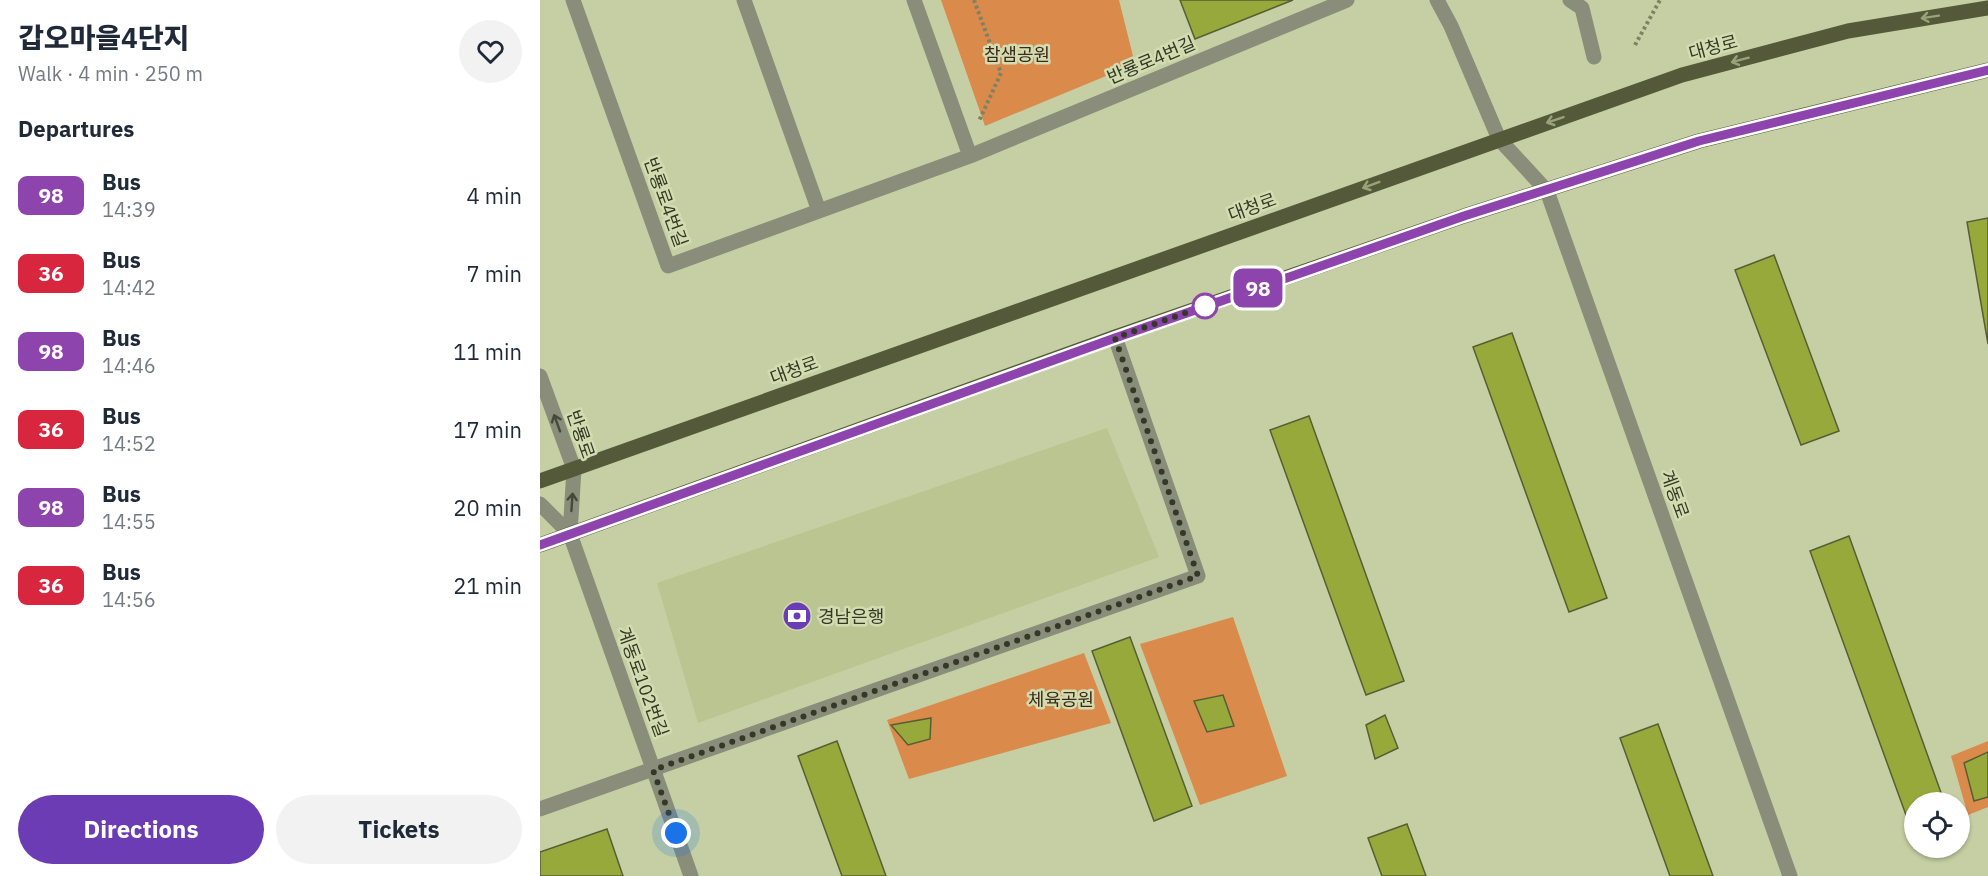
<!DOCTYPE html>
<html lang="en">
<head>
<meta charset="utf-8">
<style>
  body { margin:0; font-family:"IBM Plex Sans","Noto Sans KR",sans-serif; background:#f2f2f3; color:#1f2937; height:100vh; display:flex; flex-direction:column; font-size:22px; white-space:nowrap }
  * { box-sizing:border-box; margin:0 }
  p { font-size:20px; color:#747a83 }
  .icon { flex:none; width:33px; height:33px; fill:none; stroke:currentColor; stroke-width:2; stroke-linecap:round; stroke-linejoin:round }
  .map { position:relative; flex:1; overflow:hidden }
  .drawer { display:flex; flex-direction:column; background:#fff; width:540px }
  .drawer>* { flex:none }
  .badge { padding:0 12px; border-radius:9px; font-size:21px; line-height:39px }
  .controls { position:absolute; left:1364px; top:792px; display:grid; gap:12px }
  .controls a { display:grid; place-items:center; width:66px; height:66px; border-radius:50%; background:#fff; box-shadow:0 2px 4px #0004; font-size:30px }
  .you { position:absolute; width:30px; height:30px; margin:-15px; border:4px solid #fff; border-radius:50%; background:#1a73e8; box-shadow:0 0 0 9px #1a73e833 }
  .map>.badge { position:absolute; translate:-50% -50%; box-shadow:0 0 0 3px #fff }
  h2 { padding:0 18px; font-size:22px; line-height:54px }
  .round { display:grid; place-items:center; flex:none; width:63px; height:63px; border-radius:32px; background:#f2f2f3 }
  .head { display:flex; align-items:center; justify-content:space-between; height:102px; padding:0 18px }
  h1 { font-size:28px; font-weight:800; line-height:45px }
  .action { display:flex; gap:12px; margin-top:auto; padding:12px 18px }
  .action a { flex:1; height:69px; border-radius:36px; background:#6b3cb3; color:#fff; font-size:24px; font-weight:800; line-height:69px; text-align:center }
  .action a+a { background:#f2f2f3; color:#1f2937 }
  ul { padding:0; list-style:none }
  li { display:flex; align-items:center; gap:18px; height:78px; padding:0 18px }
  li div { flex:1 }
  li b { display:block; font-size:22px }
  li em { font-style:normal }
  li .badge { min-width:66px; font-weight:700; text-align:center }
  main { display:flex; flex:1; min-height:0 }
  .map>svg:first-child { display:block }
  .built { fill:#bac592 }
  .green { fill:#da8a4b }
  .building { fill:#98a93c; stroke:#575e36; stroke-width:1.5 }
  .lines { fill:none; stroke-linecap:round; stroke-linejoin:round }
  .path { stroke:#7c8263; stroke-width:4; stroke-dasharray:3 3; stroke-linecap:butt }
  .minor { stroke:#898d7a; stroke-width:15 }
  .major { stroke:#545a39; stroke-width:15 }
  .oneway { stroke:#9aa27a }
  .oneway2 { stroke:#454937 }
  .line-casing { stroke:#fff; stroke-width:14 }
  .line { stroke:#8e44ad; stroke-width:9 }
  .walk { stroke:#343826; stroke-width:6; stroke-dasharray:0 10.8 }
  .stop-dot { fill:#fff; stroke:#8e44ad; stroke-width:3 }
  .labels { text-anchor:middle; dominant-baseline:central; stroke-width:5; stroke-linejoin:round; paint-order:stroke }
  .street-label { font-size:18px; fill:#343826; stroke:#d3dcb0 }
  .park-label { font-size:18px; fill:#3e2a1a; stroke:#d3dcb0 }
  .poi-label { font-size:18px; fill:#343826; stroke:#d3dcb0; text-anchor:start }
</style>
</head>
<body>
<main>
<section class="drawer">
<div class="head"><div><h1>갑오마을4단지</h1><p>Walk · 4 min · 250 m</p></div><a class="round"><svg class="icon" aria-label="heart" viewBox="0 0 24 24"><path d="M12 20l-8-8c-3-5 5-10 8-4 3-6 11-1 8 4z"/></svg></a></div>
<h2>Departures</h2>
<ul>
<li><span class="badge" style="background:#8e44ad;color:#fff">98</span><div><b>Bus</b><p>14:39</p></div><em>4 min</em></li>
<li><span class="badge" style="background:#d7263d;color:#fff">36</span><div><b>Bus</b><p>14:42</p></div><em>7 min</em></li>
<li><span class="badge" style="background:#8e44ad;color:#fff">98</span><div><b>Bus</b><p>14:46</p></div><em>11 min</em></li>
<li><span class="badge" style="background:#d7263d;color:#fff">36</span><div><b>Bus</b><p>14:52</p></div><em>17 min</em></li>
<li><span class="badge" style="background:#8e44ad;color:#fff">98</span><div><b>Bus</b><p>14:55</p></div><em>20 min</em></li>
<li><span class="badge" style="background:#d7263d;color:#fff">36</span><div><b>Bus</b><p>14:56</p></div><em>21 min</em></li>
</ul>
<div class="action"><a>Directions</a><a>Tickets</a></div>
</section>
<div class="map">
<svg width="1448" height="876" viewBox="0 0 1448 876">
  <rect width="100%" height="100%" fill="#c6cfa3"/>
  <path class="built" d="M567,428L619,557L158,723L117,583Z"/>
  <path class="green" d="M401,0H579L595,64L445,126Z
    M693,617L747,776L660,805L600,644Z
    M544,653L571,723L369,779L347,720Z
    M1448,741V807L1428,815L1411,756Z"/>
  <path class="building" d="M640,0H753L655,39Z
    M1448,218V344L1427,222Z
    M1234,255L1299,431L1261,445L1195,270Z
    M972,333L1067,598L1029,612L933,347Z
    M769,416L864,681L826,695L730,430Z
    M1309,536L1404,801L1374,802V812L1366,815L1270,551Z
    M590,637L652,806L614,821L552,651Z
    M683,695L694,726L667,732L654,701Z
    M845,715L858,748L835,759L826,725Z
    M391,718L390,739L368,745L351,725Z
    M1118,724L1173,876H1130L1080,738Z
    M297,741L346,876H302L258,756Z
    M1448,752V797L1434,801L1424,763Z
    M867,824L886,876H842L828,838Z
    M67,829L83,876H0V852Z"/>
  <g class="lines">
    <path class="path" d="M434,0L461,73L439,121
      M1095,45L1120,0"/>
    <path class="minor" d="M33,0L128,266L430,156L807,0
      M204,0L279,211
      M374,0L430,156
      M897,0L911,26L959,139L1007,191L1250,876
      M1030,0L1042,8L1054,57
      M0,376L34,469L30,534L151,876
      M0,504L30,534
      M0,809L658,576L575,337"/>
    <path class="major" d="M0,481L1142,75L1308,31L1448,8
      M0,545L575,337L924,216L1159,141L1448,70"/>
  </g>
  <defs><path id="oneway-shaft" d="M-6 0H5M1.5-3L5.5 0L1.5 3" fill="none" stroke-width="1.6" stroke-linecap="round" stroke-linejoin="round" transform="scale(1.5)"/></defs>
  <g class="oneway">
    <use href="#oneway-shaft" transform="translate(1390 17) rotate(171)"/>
    <use href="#oneway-shaft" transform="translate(1200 60) rotate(165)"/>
    <use href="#oneway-shaft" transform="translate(1015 120) rotate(161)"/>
    <use href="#oneway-shaft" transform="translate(831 185) rotate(160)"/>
  </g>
  <g class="oneway2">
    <use href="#oneway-shaft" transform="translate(17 423) rotate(-110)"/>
    <use href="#oneway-shaft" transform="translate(32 502) rotate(-86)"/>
  </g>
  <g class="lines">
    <g class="line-casing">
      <path id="line" d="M0,545L575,338L924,216L1159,141L1448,70"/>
    </g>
    <use href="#line" class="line"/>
    <path class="walk" d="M136,833L113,770L658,576L575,338L665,306"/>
  </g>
  <defs>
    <g id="bank-disc" transform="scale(1.5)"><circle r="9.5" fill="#6b3cb3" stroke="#d3dcb0"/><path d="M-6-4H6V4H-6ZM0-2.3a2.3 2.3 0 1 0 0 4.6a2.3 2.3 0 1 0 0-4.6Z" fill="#fff"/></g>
  </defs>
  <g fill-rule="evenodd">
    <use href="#bank-disc" x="257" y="616"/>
  </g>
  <circle class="stop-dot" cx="665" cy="306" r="12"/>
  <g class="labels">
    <g class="street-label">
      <text transform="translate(1173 47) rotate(-15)">대청로</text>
      <text transform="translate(611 60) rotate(-23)">반룡로4번길</text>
      <text transform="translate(126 202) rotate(70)">반룡로4번길</text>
      <text transform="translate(712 207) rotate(-20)">대청로</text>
      <text transform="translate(254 370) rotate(-20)">대청로</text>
      <text transform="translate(41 434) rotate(71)">반룡로</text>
      <text transform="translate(1135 494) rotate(70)">계동로</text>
      <text transform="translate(103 682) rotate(70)">계동로102번길</text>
    </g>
    <g class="park-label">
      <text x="477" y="54">참샘공원</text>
      <text x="521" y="699">체육공원</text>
    </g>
    <g class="poi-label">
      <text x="278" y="616">경남은행</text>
    </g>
  </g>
</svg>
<div class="controls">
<a><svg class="icon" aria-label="locate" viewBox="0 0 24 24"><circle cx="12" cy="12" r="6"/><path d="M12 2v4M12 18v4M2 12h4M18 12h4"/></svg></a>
</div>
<div class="you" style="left:136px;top:833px"></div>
<b class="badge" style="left:718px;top:288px;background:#8e44ad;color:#fff">98</b>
</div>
</main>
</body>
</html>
